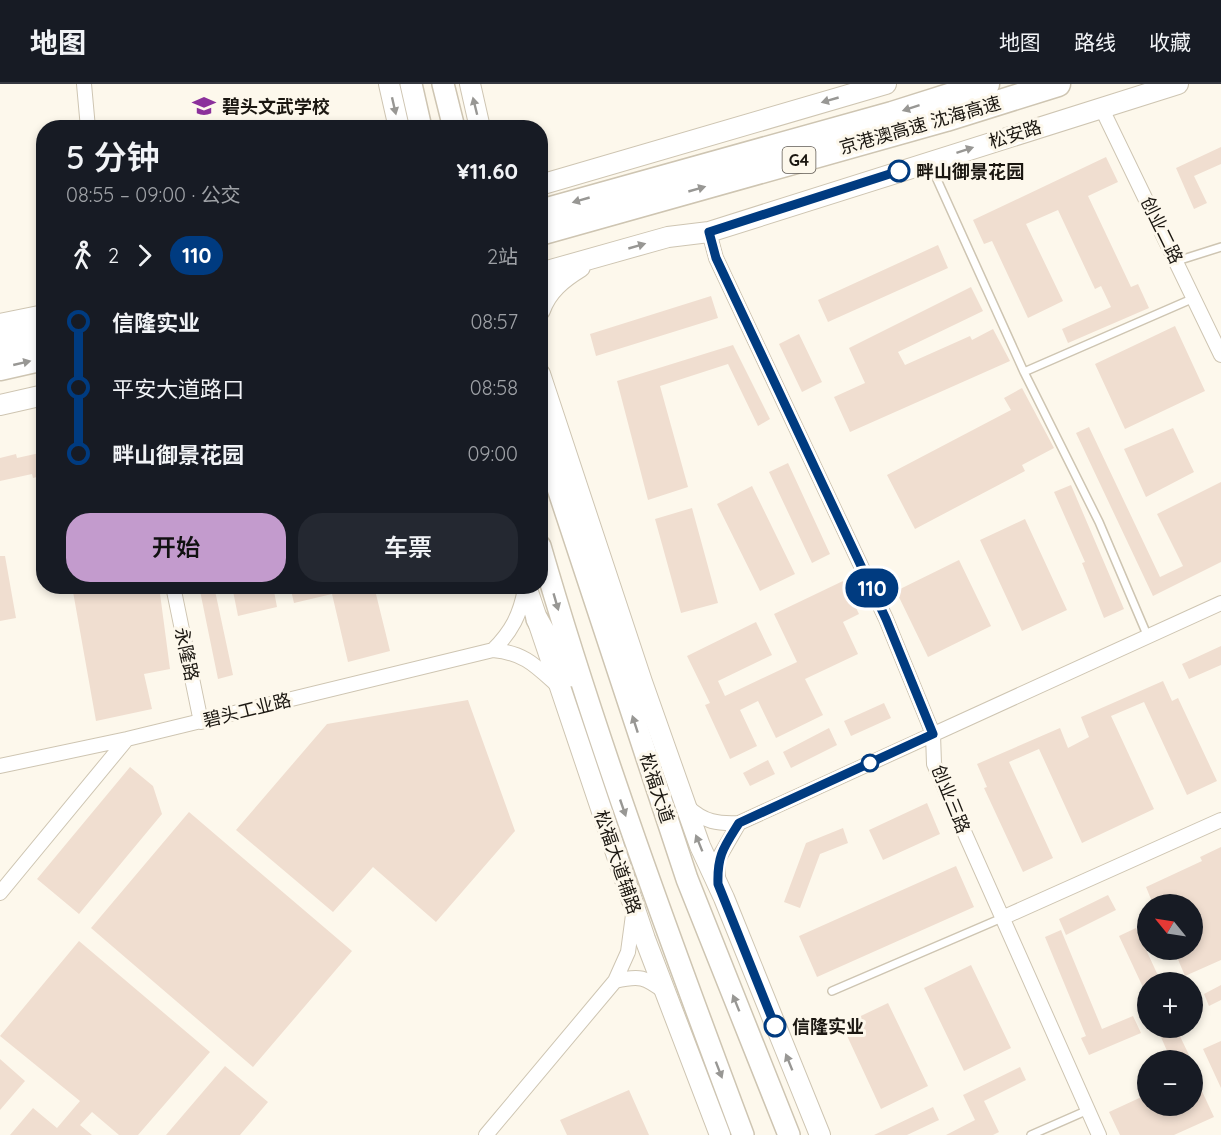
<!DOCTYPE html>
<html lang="zh">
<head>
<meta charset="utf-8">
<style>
  body { margin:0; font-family:Quicksand,"Noto Sans SC",sans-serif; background:#242831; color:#f1f3f6; height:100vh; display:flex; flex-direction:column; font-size:22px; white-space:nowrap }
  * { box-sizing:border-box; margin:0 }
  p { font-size:20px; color:#9ea1a6 }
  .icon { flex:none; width:33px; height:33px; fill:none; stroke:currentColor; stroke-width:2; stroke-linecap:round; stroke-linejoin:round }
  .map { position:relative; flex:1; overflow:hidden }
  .drawer { position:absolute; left:36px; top:36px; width:512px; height:474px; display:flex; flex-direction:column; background:#171b24; border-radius:24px; box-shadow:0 3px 9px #0003 }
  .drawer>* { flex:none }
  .badge { padding:0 12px; border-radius:20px; font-size:21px; line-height:39px }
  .needle { width:39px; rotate:300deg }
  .tools { position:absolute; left:1137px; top:810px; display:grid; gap:12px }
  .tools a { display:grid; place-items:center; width:66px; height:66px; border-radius:50%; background:#171b24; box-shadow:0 3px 9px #0003; font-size:30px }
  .map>.badge { position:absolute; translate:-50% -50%; box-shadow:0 0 0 3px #fff }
  .legs { display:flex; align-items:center; gap:9px; height:66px; padding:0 30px; font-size:20px }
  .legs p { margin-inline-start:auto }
  .overview { display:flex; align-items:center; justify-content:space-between; height:102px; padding:0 30px }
  h1 { font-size:33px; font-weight:600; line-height:45px }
  .action { display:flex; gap:12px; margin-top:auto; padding:12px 30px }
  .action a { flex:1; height:69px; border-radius:24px; background:#c39bcd; color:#111; font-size:24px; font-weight:600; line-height:69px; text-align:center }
  .action a+a { background:#242831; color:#f1f3f6 }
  ul { padding:0 30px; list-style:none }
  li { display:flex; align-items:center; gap:21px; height:66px; font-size:22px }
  li i { display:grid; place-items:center; width:9px; height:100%; margin:0 8px; background:currentColor }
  li i::after { content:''; width:15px; height:15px; margin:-8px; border:4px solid; border-radius:50%; background:#171b24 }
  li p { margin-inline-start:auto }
  li:first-child i { background:linear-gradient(#0000 50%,currentColor 0) }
  li:last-child i { background:linear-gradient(currentColor 50%,#0000 0) }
  header { display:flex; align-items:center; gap:36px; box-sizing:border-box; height:84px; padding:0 30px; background:#171b24; border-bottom:2px solid #363941 }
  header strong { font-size:28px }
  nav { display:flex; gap:33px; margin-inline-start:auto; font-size:21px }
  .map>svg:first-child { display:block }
  .building { fill:#f0ded0 }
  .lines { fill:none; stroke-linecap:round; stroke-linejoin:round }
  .lane-casing { stroke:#cec5b2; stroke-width:10 }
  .street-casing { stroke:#cec5b2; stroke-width:16 }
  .secondary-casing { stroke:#cec5b2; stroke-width:22 }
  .primary-casing { stroke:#cec5b2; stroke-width:24 }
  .highway-casing { stroke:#cec5b2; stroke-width:27 }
  .lane { stroke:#fff; stroke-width:7 }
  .street { stroke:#fff; stroke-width:14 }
  .secondary { stroke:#fff; stroke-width:20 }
  .primary { stroke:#fff; stroke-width:21 }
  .highway { stroke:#fff; stroke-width:24 }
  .oneway { fill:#989794 }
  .line-1-casing { stroke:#fff; stroke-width:14 }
  .line-1 { stroke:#003b80; stroke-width:9 }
  .stop-1-dot { fill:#fff; stroke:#003b80; stroke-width:3 }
  .labels { text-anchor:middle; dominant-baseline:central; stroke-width:6; stroke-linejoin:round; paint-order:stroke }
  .shield { fill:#fdf8ec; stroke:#5f5a53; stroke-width:1.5 }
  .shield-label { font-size:16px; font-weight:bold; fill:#1b1711 }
  .poi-label { font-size:18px; font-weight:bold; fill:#1b1711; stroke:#fdf8ec; text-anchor:start }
  .street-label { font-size:18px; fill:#1b1711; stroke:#fdf8ec }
  .stop-label { font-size:18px; font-weight:bold; fill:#1b1711; stroke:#fdf8ec; text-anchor:start }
</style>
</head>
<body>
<header>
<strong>地图</strong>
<nav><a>地图</a><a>路线</a><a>收藏</a></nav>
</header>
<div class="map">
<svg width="1221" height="1051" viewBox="0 0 1221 1051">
  <rect width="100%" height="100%" fill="#fdf8ec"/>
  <path class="building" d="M1221,63V80L1194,92L1207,119L1194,125L1176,84Z
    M1106,73L1118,98L1088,112L1131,203L1138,200L1149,224L1068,259L1062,245L1111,223L1101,202L1095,205L1058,126L1026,140L1063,217L1028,234L992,157L984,160L973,136Z
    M938,161L948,184L828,238L818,216Z
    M971,203L983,227L898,268L905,281L970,252L972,256L993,245L1010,277L850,348L834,313L865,299L849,264Z
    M711,212L718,234L596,272L590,250Z
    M1175,242L1205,307L1125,345L1095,280Z
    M799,250L822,298L802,308L779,260Z
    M733,261L770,335L758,342L728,280L660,302L688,403L648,416L617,297Z
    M1022,304L1054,364L1022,381L1025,387L915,445L887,391L1011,326L1004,314Z
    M1089,343L1160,493L1183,482L1157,430L1221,398V478L1153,512L1076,349Z
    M1173,344L1194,388L1146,413L1124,365Z
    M44,368V391L33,394L32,390L0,397V374L16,370L17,374Z
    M788,379L830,470L812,479L769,388Z
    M1071,401L1124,525L1104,534L1082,479L1085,478L1054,408Z
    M752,402L795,490L760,507L717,420Z
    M692,424L718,519L681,529L655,435Z
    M1025,435L1067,526L1022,547L980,456Z
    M0,472H5L16,534L0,537Z
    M959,476L991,542L928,573L896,507Z
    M843,497L859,530L843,538L858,570L805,595L823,631L776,654L758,617L740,626L757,662L730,675L705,621L710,619L687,572L756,538L772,571L718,597L725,612L797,578L774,530Z
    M72,502H159L170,585L144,590L152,625L96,637Z
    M199,502H214L233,591L218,595Z
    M232,502H273L277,523L238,532Z
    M290,502H374L390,567L348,578L332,510L294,519Z
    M1221,562V581L1189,595L1182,580Z
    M1163,597L1172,617L1178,614L1217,697L1187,711L1144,618L1111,632L1154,725L1082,759L1039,665L1009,678L1053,774L1023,788L984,704L987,703L977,680L1060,644L1068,664L1089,653L1081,633Z
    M468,616L515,747L436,838L373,783L333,828L236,746L327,640Z
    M884,619L891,634L851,652L844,637Z
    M829,644L837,661L791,684L783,668Z
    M768,676L775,690L750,702L743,689Z
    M130,683L153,702L162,730L79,830L37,795Z
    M927,719L940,750L883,776L869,746Z
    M189,728L352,867L253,983L91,844Z
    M843,744L848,759L820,770L800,824L784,818L806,759Z
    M1221,763V876L1185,892L1174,866H1192V820H1153L1146,803L1202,777L1200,773Z
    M956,782L974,823L817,893L799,852Z
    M1108,811L1116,826L1066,851L1059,835Z
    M1136,844L1161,898H1148V914L1119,852Z
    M1061,846L1102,945L1133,932L1141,949L1089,971L1081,954L1086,952L1045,853Z
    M79,857L210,968L138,1051H119L92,1028L80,1041L92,1051H10L33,1024L57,1044L80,1017L0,952Z
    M971,881L1011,964L964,987L924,904Z
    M1221,901V916L1209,922L1204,910Z
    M888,919L928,1002L881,1025L842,941Z
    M1157,944H1176L1189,971L1171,976Z
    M1221,957V1004L1203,965Z
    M0,975L25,997L0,1026Z
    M225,982L268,1018L240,1051H166Z
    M1020,983L1026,996L984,1017L999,1048L993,1051H946L975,1036L963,1011Z
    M1192,986L1214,1033L1174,1051H1120L1109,1028L1148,1010V1022H1192Z
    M629,1006L649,1051H567L560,1036Z
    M933,1023L939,1036L907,1051H874Z"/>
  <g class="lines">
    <g class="lane-casing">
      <path id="lane" d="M930,80L1024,288L1099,438L1148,553
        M1177,177L1221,163
        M1024,288L1194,214
        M832,907L1002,834
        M1031,1051L1088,1026"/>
    </g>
    <g class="street-casing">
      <path id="street" d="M84,0L88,44
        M1101,23L1221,271
        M709,148L716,174L886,535L933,650L934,680L1099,1051
        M173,502L201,638
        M525,505C520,531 512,547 493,566C524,569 535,581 557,601
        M0,682L127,655L493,566
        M688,723C704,738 718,740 739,739L1221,519
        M718,794L717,777L739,739
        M0,809L127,655
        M1002,834L1221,736
        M615,897C640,891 645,893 665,908
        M486,1051L615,897L628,868L633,831"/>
    </g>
    <g class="secondary-casing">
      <path id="secondary" d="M389,0L399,44
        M470,0L480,44
        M540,101L886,0
        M540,189L668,153L709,148L1178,0
        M540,226C547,206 562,194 580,183
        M0,240L44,231
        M540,290L642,598L700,762L724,814L820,1051
        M0,321L44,311
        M526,502L645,855L720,1051"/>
    </g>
    <g class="primary-casing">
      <path id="primary" d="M411,0L421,44
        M443,0L454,44
        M540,350L687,795L789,1051
        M540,462C598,662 670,856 743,1051
        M537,535L569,592"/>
    </g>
    <g class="highway-casing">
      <path id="highway" d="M540,128L892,30L987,0
        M540,149L946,35L1058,0
        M0,261L44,251
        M0,284L44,274"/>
    </g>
    <use href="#lane" class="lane"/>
    <use href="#street" class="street"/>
    <use href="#secondary" class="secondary"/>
    <use href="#primary" class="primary"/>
    <use href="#highway" class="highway"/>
  </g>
  <defs><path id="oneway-solid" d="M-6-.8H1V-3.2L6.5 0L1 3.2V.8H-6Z" transform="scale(1.5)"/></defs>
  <g class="oneway">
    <use href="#oneway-solid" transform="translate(830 16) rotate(164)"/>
    <use href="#oneway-solid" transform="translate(394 22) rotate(77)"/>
    <use href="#oneway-solid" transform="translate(475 22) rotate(-104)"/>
    <use href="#oneway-solid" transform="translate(911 24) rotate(162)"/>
    <use href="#oneway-solid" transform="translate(965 66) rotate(-18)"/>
    <use href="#oneway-solid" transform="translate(697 105) rotate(-16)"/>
    <use href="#oneway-solid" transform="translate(581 116) rotate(164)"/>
    <use href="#oneway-solid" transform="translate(637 162) rotate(-16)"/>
    <use href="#oneway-solid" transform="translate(22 279) rotate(-13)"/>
    <use href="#oneway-solid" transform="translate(556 518) rotate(74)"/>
    <use href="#oneway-solid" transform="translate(635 640) rotate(-108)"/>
    <use href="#oneway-solid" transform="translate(623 724) rotate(71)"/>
    <use href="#oneway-solid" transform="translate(699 759) rotate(-112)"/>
    <use href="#oneway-solid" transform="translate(736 919) rotate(-112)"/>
    <use href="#oneway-solid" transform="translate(789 978) rotate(-112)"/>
    <use href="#oneway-solid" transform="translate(719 986) rotate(69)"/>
  </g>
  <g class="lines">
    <g class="line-1-casing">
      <path id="line-1" d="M775,942L718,800C717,771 724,763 739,739L933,650L886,535L716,174L709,148L899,87"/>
    </g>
    <use href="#line-1" class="line-1"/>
  </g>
  <defs>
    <g id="school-bare" transform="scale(1.8)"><path d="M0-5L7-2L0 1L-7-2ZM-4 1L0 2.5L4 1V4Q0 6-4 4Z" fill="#8b309b" stroke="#fdf8ec" stroke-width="2.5" paint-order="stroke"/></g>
  </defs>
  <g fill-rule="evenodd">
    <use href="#school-bare" x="204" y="22"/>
  </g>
  <g class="stop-1-dot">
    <circle cx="899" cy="87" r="10"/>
    <circle cx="870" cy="679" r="8"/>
    <circle cx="775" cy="942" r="10"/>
  </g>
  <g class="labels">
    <rect class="shield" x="782.5" y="63" width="33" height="26" rx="4.5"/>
    <g class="shield-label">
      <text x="799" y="76">G4</text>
    </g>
    <g class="poi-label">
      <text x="222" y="22">碧头文武学校</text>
    </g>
    <g class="street-label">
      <text transform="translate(920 41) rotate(-16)">京港澳高速 沈海高速</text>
      <text transform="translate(1015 50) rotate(-18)">松安路</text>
      <text transform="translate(1162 146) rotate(64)">创业二路</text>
      <text transform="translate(187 570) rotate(78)">永隆路</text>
      <text transform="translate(247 626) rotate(-14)">碧头工业路</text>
      <text transform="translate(657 704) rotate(72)">松福大道</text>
      <text transform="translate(951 715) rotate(68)">创业三路</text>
      <text transform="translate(618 778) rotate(71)">松福大道辅路</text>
    </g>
    <g class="stop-label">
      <text x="916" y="87">畔山御景花园</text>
      <text x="792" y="942">信隆实业</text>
    </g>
  </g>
</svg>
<div class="tools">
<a><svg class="needle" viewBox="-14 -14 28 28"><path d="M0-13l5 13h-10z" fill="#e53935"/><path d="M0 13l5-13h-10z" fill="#9ea1a6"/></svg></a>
<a>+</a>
<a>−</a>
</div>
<b class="badge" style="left:872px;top:504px;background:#003b80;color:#fff">110</b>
<section class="drawer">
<div class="overview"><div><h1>5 分钟</h1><p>08:55 – 09:00 · 公交</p></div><b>¥11.60</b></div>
<div class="legs"><svg class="icon" aria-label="walk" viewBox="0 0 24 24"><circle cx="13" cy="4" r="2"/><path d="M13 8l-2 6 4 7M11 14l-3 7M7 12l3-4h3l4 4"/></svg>2<svg class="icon" aria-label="forward" viewBox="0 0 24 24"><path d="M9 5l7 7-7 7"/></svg><b class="badge" style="background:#003b80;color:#fff">110</b><p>2站</p></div>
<ul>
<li><i style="color:#003b80"></i><b>信隆实业</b><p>08:57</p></li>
<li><i style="color:#003b80"></i><span>平安大道路口</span><p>08:58</p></li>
<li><i style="color:#003b80"></i><b>畔山御景花园</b><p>09:00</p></li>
</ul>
<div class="action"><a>开始</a><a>车票</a></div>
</section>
</div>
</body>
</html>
